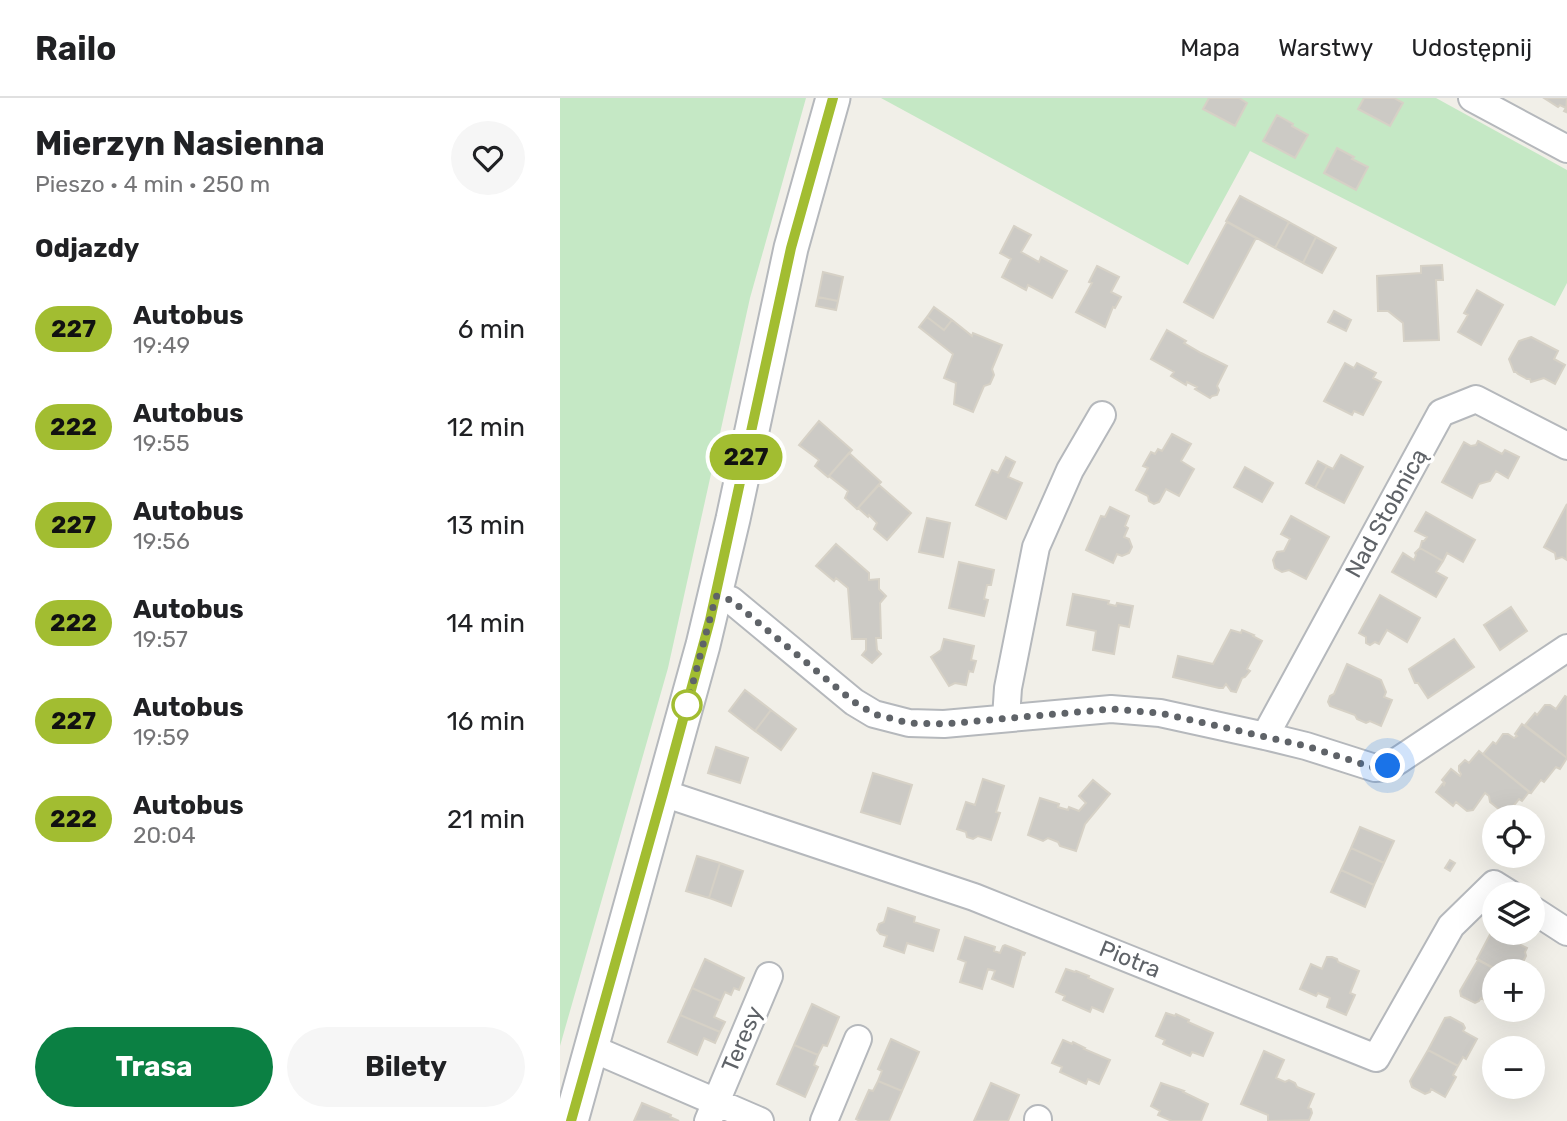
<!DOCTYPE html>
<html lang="pl">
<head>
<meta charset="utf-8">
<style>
  body { margin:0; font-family:Rubik,sans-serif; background:#f6f6f6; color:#202124; height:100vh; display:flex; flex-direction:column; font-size:26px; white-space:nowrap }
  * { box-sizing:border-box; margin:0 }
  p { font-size:23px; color:#757577 }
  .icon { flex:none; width:38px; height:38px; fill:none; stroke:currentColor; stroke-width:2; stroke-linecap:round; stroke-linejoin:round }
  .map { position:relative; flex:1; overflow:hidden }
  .drawer { display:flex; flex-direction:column; background:#fff; width:560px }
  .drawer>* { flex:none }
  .badge { padding:0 14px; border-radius:23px; font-size:24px; line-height:46px }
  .controls { position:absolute; left:922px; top:707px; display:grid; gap:14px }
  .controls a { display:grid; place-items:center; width:63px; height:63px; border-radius:50%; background:#fff; box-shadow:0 7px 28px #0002; font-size:35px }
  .you { position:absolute; width:35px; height:35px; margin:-18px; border:5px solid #fff; border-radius:50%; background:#1a73e8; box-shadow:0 0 0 10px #1a73e833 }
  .map>.badge { position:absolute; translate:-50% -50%; box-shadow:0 0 0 4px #fff }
  h2 { padding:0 35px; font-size:26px; line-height:63px }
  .round { display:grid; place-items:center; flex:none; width:74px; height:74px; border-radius:37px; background:#f6f6f6 }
  .head { display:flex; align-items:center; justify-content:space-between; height:119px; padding:0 35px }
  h1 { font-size:33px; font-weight:700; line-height:52px }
  .action { display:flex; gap:14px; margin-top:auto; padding:14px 35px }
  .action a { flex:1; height:80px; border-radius:42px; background:#0b8043; color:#fff; font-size:28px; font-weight:700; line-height:80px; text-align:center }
  .action a+a { background:#f6f6f6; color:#202124 }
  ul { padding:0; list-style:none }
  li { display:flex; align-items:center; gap:21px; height:98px; padding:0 35px }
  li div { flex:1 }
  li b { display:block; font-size:26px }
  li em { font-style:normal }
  li .badge { min-width:77px; font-weight:700; text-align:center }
  header { display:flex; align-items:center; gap:42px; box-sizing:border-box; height:98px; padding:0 35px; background:#fff; border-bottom:2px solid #e0e0e0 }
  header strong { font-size:33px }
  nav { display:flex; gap:38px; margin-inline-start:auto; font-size:24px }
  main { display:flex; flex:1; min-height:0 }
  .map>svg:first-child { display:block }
  .green { fill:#c5e8c5 }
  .building { fill:#cccac5; stroke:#d6d1c6; stroke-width:2 }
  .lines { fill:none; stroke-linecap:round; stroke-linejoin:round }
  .minor-casing { stroke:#b5b8bc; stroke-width:30 }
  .tertiary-casing { stroke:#b5b8bc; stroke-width:37 }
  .minor { stroke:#fff; stroke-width:26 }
  .tertiary { stroke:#fff; stroke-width:33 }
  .line-casing { stroke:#fff; stroke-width:16 }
  .line { stroke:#a2bd31; stroke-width:10 }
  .walk { stroke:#5f6368; stroke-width:7; stroke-dasharray:0 12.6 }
  .stop-dot { fill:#fff; stroke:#a2bd31; stroke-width:3.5 }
  .labels { text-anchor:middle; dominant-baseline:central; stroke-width:7; stroke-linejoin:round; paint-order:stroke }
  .street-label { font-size:23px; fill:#5f6368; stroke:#fff }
</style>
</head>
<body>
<header>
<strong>Railo</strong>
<nav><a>Mapa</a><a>Warstwy</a><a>Udostępnij</a></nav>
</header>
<main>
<section class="drawer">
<div class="head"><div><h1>Mierzyn Nasienna</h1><p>Pieszo · 4 min · 250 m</p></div><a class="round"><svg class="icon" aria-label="heart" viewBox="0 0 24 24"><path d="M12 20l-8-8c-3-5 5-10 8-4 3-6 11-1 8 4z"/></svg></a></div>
<h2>Odjazdy</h2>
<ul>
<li><span class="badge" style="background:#a2bd31;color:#111">227</span><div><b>Autobus</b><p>19:49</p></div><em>6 min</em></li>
<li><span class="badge" style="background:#a2bd31;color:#111">222</span><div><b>Autobus</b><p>19:55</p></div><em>12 min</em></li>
<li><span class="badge" style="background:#a2bd31;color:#111">227</span><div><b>Autobus</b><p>19:56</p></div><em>13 min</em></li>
<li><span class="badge" style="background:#a2bd31;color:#111">222</span><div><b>Autobus</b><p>19:57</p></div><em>14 min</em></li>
<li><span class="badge" style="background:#a2bd31;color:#111">227</span><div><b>Autobus</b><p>19:59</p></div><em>16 min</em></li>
<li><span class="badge" style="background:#a2bd31;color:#111">222</span><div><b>Autobus</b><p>20:04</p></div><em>21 min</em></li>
</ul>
<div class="action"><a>Trasa</a><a>Bilety</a></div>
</section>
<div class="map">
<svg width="1007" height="1023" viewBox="0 0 1007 1023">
  <rect width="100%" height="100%" fill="#f1efe8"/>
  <path class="green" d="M0,0H246L190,200L108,570L0,948Z
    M321,0H876L1007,72V185L995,208L690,53L628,167Z"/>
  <path class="building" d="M649,0H679L687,5L675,28L643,11Z
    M804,0H834L843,5L830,28L798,11Z
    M984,0H1007L1006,14L1004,13L1006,10L1000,7L998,9Z
    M717,17L733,26L732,28L748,37L735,60L703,43Z
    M777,50L794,59L792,61L808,69L796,92L764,75Z
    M680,98L729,124L715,150L666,123Z
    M667,124L696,140L653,220L624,204Z
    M729,124L756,139L743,165L715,150Z
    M454,128L471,137L461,154L479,164L481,159L507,173L492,200L468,187L466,192L442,179L451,161L440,155Z
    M756,139L776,150L762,175L743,165Z
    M882,167L883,182H876L879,242L844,243L843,225L828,213H818L817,178L861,175V168Z
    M537,168L559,179L551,194L561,199L555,210L553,209L545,229L516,214L532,185L529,184Z
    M263,174L283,179L278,203L258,199Z
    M917,192L943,207L921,247L898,234L908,217L904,215Z
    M258,199L278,203L276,212L256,208Z
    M374,209L392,222L384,232L367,219Z
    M774,213L791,222L786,233L768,224Z
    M367,219L384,232L392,222L412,238L413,235L442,247L432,271L434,277L430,286L424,288L413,314L394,306L396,285L384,280L393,256L359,229Z
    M607,232L626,243L624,245L641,255L667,268L657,288L659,292L657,297L652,298L650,300L635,291L637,289L627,284L626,287L611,278L614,274L591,261Z
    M971,239L998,253L994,261L1005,267L995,286L984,280L971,284L970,281H967L958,276L956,274H954L949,261L959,243Z
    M785,265L794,270L797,265L816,275L813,280L821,284L803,317L794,313L792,317L764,303Z
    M259,323L292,352L268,379L255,368L259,362L239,347Z
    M612,336L631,346L621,363L634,371L619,398L606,391L599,404L594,406L589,403L588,398L576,392L588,370L583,368L591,354L595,356L598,351L602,353Z
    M918,343L942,356L945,352L959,359L948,380L936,373L930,383L919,386L912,400L882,384L904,344L911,348L916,347Z
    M289,355L321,384L297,411L285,400L288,393L269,378Z
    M781,357L803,369L784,405L755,390L767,368L773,371Z
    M446,359L455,364L448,379L462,385L446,421L416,407L432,372L438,375Z
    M758,363L767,368L755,390L746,385Z
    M685,369L713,385L702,404L674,389Z
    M319,387L351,415L327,442L314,431L317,425L309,417L308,419L298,410Z
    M1007,406V462L1002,459L996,461L995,455L984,449Z
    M550,409L569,418L565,428L568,430L564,439L569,441L572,449L569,455L562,458L557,456L553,465L526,452L541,418L545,419Z
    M866,414L915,442L903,464L887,455L883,463L860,450L862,443H864L867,439L855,433Z
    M731,418L769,439L746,481L729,472L722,474L715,470L713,462L717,454L724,453L730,441L721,436Z
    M367,420L390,425L383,459L359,454Z
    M276,446L309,475V482L319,481V491L326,498L320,505L321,540H316L317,552L321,556L312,565L302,557L306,552V541H292L288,490L276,480L274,483L256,468Z
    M860,450L883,463L876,474L887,480L876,499L832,474L843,455L854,462L856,457L855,455Z
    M399,464L434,472L431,487H427L424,501L428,502L424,518L389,510Z
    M513,496L549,503L548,506L556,508L557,505L573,508L569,529L559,527L554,556L533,552L536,533L507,527Z
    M820,497L860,520L847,544L827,532L819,546L815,544L810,547L806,545V539L799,535Z
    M951,509L967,533L940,552L924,527Z
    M671,532L681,535L682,532L694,537L693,538L702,543L687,571L690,573L685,579L682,580L676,594L671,593L666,586L663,590H659L613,579L618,558L653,566Z
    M384,541L414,548L411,562L416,563L413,574L409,573L406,587L395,585L389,588L371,559L381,552Z
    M894,541L914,569L868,600L858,585H855L849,571Z
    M787,566L821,582L826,594L824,599L832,602L821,628L810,623L806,625L797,621L795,617L770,608L768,604L770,598L774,596Z
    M185,592L211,612L195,633L169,613Z
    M1005,598L1007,599V660L965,627L975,615L977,617L985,607H990L996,611Z
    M211,612L236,631L221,652L195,633Z
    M962,626L1007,660L1000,671L996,669L984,684L981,682L971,695L923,656L933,644L936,646L943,636H948L954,640L957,638L955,636Z
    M156,649L188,660L180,685L148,675Z
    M919,653L969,694L962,703L959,701L950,712L953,713L950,717H946L930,704L929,698L925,695L913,712L907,713L896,704L893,708L876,694L883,685L884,687L885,685L882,682L891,671L900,678L901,676L899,673V668L905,662L909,665Z
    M313,675L352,687L340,726L301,714Z
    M423,681L444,688L436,714L440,715L431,742L418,738L413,741L407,739L406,734L397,731L406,704L415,707Z
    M533,682L550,696L525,726L516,753L500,748L498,744L488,740L483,743L468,737L480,700L499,706L498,709L508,712L509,709L519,713L526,705L519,698Z
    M800,729L834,743L824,765L791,750Z
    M791,750L824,765L814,787L781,772Z
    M137,758L160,765L149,800L126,793Z
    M890,762L895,765L890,773L885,770Z
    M160,765L183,773L171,808L149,800Z
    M781,772L814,787L805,809L771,794Z
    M328,810L355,819L354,824L379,832L373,853L347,845L344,855L324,848L327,838L320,836L317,832L319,826L324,824Z
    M934,829V835H953L954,840L953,843L967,850L965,854L966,858L962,866L958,867L956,870L952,869L950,873H939L917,861Z
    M405,839L435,849L434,853L440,855L443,848L445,847L465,855L464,857L462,856L453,889L432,881L435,873L428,871L422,891L400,884L406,864L398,861Z
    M767,859H772L777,861L778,864L799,873L790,895L795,897L786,917L767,909L770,900L758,895L756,898L740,891L751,866L762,871Z
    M145,861L184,880L179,892L174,890L171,897L165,894L161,903L132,890Z
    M918,862L939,873H934V908L921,900L919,903L915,905L901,898L900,893Z
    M506,871L515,874L516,873L529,878L528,880L553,891L543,914L532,909L530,914L503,902L505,898L496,894Z
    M132,890L161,903L154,919L165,924L160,934L120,917Z
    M252,906L279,919L267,948L263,947L258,957L234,947Z
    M606,915L615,918L616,916L629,922L628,924L653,935L643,958L632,954L630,958L603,946L605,942L596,938Z
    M120,917L160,934L155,945L144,940L137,957L108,944Z
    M890,919L903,926L905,930L903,933L917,941L906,961L903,959L898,968L868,952L885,920Z
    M331,941L359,954L342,993L318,983L322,973L318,971Z
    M503,942L512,946L513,944L525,950L524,951L550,962L539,986L528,981L526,986L500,974L502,969L492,965Z
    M234,947L258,957L254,967L258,969L245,999L217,986Z
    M868,952L898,968L893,977L896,979L885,999L871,991L870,994L865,996L852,989L850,983Z
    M704,953L724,962L716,980L725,984L729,982L735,985L737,989L754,996L748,1010L751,1011L752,1015L749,1022L708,1023V1017L681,1006Z
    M318,983L342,993L329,1023H300L296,1021L309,992L313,993Z
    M431,985L459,997L448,1023H414Z
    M601,985L624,993L623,994L648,1006L641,1023H612L598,1017L600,1013L591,1008Z
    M82,1005L111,1017L110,1019L119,1023H74Z"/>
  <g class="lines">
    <g class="minor-casing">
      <path id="minor" d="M912,0L1007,51
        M156,498L171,502L294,604L314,616L349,625L384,626L551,611L600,615L705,638L881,315L916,301L1007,348
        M446,620L448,590L476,449L510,372L542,317
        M705,638L746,648L815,670L828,669L839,662L1007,550
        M103,695L414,799L816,960L891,828L934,786L950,796
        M973,812L1007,834
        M31,950L200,1023
        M148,1023L209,878
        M264,1023L298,941
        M478,1023V1021"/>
    </g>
    <g class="tertiary-casing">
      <path id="tertiary" d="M11,1023L143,547L173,421L231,150L273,0"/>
    </g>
    <use href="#minor" class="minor"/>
    <use href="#tertiary" class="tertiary"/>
  </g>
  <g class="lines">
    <g class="line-casing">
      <path id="line" d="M11,1023L103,695L150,522L231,150L273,0"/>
    </g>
    <use href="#line" class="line"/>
    <path class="walk" d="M127,607L156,498L171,502L294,604L314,616L349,625L384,626L551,611L600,615L746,648L815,670L828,668"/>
  </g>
  <circle class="stop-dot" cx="127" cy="607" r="14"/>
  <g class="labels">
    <g class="street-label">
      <text transform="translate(826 415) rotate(-61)">Nad Stobnicą</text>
      <text transform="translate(570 861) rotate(22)">Piotra</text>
      <text transform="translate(182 941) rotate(-67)">Teresy</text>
    </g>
  </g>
</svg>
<div class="controls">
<a><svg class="icon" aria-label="locate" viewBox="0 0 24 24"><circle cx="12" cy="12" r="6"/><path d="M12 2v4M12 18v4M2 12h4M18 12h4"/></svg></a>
<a><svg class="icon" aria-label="layers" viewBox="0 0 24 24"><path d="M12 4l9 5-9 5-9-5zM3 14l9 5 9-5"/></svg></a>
<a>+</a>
<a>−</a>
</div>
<div class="you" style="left:828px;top:668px"></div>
<b class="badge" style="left:186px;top:359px;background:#a2bd31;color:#111">227</b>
</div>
</main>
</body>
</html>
